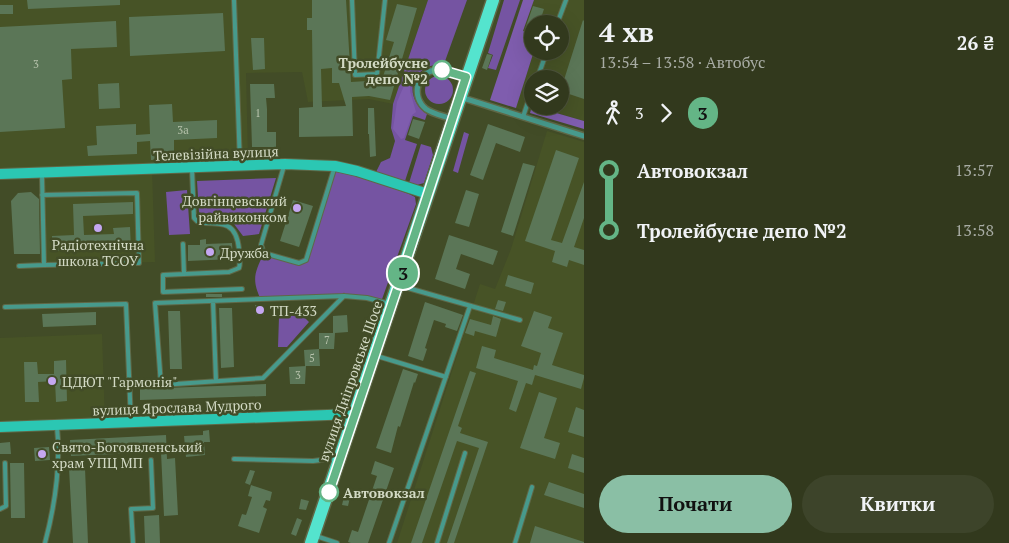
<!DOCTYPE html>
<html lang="uk">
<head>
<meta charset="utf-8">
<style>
  body { margin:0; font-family:"PT Serif",serif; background:#3d442a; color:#f1f3f6; height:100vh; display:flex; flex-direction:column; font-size:19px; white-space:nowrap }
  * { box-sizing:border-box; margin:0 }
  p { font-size:16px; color:#a8aca4 }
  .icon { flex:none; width:28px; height:28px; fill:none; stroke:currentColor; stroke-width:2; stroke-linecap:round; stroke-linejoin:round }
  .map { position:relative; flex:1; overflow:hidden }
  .sheet { display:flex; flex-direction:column; background:#32391d; width:425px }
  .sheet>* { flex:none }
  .badge { padding:0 10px; border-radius:16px; font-size:18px; line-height:32px }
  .fabs { position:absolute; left:524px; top:15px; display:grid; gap:10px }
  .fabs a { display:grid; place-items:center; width:45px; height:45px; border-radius:50%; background:#32391d; box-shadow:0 5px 20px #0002,0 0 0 1px #4d533b; font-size:25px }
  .map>.badge { position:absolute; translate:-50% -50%; box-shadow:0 0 0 2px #fff }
  .legs { display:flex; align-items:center; gap:8px; height:55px; padding:0 15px; font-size:16px }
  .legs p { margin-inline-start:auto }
  .overview { display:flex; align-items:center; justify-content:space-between; height:85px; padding:0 15px }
  h1 { font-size:28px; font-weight:700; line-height:38px }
  .button { display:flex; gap:10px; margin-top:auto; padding:10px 15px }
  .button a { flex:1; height:58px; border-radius:30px; background:#8abfa5; color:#111; font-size:20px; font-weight:700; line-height:58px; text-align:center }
  .button a+a { background:#3d442a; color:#f1f3f6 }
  ul { padding:0 15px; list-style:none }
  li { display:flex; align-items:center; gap:18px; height:60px; font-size:19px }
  li i { display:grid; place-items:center; width:8px; height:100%; margin:0 6px; background:currentColor }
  li i::after { content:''; width:12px; height:12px; margin:-6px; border:4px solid; border-radius:50%; background:#32391d }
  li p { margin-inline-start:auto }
  li:first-child i { background:linear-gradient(#0000 50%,currentColor 0) }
  li:last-child i { background:linear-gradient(currentColor 50%,#0000 0) }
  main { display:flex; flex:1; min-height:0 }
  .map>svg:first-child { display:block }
  .built { fill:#475326 }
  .green { fill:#7554a2 }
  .forest { fill:#7f5dae }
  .building { fill:#5b7657; fill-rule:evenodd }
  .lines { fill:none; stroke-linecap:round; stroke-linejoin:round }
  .lane-casing { stroke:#5f6847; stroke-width:6 }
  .street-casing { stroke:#5f6847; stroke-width:8 }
  .secondary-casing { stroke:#5f6847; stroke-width:12 }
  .primary-casing { stroke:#5f6847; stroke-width:15 }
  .lane { stroke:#479a8c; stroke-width:4 }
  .street { stroke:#479a8c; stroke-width:5 }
  .secondary { stroke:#2bc7b3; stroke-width:10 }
  .primary { stroke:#54e4ce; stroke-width:12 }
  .line-1-casing { stroke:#fff; stroke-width:11 }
  .line-1 { stroke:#64b586; stroke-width:8 }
  .stop-1-dot { fill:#fff; stroke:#64b586; stroke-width:2.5 }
  .poi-dot { fill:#c4a7f1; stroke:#424c27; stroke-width:2 }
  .labels { text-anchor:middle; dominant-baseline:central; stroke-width:5; stroke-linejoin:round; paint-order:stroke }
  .number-label { font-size:11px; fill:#b5c1aa }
  .stop-label { font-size:14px; font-weight:bold; fill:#d3dac5; stroke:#424c27; text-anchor:end }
  .street-label { font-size:14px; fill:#d3dac5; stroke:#424c27 }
  .poi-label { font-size:14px; fill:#d3dac5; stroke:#424c27; text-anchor:start }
</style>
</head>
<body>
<main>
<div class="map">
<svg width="584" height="543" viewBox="0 0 584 543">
  <rect width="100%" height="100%" fill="#424c27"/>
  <path class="built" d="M0,0H428L393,104L369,99L308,102L302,72L246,73L248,159L0,169Z
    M534,0H584V121L535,106H560V79H532V106L530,113L516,108L534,51H560V24H532V34L523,32Z
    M547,131L584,142V543H397L480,284L495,289L511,249Z
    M152,169L155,262L44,265L42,172Z
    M102,334L105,423L0,427V338Z"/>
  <path class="green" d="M428,0H467L444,64C412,64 401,95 427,114L425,120L413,116L405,140L417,144L405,181L376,172L381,162L390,158L395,141L391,128L393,104Z
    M504,0H520L496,70L488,68L493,55L488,53Z
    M425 90a14 14 0 1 1 28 0a14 14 0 1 1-28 0Z
    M464,132L469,134L458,173L453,171Z
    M421,144L431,147L433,155L424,183L417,185L409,183Z
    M334,171L356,175L409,194L415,197L416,204L381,302L344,296L261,300C251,279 255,272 264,253L299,263L306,260Z
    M276,178L259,234L243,236L228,216H203L199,212L197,181Z
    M187,190L190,234L169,235L166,192Z
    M302,315L309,322L287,347H278L279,317Z"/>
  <path class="forest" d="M523,0H534L523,31L532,34V51H534L516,108L490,100Z
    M406,81L410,82V91L416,112L412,115L404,138L401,139L393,129L397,102Z
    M532,106L584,121V129L530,113Z"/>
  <path class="building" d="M27,0H120V5L28,9Z
    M312,0H346L351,82L367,81L381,83L394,42L386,40L397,4L417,8L390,100L369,96L352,97L353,136L299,137V108L313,107L312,30H307V18H312ZM332,68V83H339L346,106L322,107L321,69Z
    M0,5H13V14H0Z
    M533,6L544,9L539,24H532V32L525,29Z
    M223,13L225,51L130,56L129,17Z
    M583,20L584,21V99L560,91V82L563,83Z
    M116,21L117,47L71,49L72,79L62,80L65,128L0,132V27Z
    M251,38H264L265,69L253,70Z
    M487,54L492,55L487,70L482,68Z
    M119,83L120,108L99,109L98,84Z
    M250,84H274L275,98H266L267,109V132H276V147H252Z
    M172,104L173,122L217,120V138L174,140V159L151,160L150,141L137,142V154L88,156L87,146L97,145L96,126L136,124V135L150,134L149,105Z
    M368,108H374L376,156L370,157L369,134H368Z
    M413,119L425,122L419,139L408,135Z
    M488,124L525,137L520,152L496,143L483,180L470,175Z
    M556,150L579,158L551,240L562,243L584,182V218L574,247L584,250V265L569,260L567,267L552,262L555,251L525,241Z
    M523,163L535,166L513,236L501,232Z
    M466,190L479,194L469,227L455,223Z
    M31,192L39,199L40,254H14L11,201L18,193Z
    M293,200L313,206L299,247L280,241Z
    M133,202V214L83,216L84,235L114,234L113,228L130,227L131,249L52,251V236L74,235L73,204Z
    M449,235L498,251L493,265L461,254L456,269L470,274L465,289L435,279Z
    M206,239V244L232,243L233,259L188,261V245H200V240Z
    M508,275L534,283L531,294L505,286Z
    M206,294H222V297H206Z
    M498,300L506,302L503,311L495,309Z
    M425,302L463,315L457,331L445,327L446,324L434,320L425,348L427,349L423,361L408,356Z
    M255,305H263L264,315H256Z
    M219,308H232L234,367L221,368Z
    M168,311H180L182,369H170Z
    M534,311L552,317L548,328L563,333L552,365L584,375V378L581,389L535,375L532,385L526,383L516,412L509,409L518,381L476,368L482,346L496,350L494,358L533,370L534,365L537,366L541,353L521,346Z
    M96,312V325L43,327L42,314Z
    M347,315L348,332L335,333L334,349H319V333H333V316Z
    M493,316L501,319L496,337L475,331L474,336L465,333L470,319L491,325Z
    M319,349L320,366H305L304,350Z
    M66,360L67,401L56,402L55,381L38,382L39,402H25L24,362H37L38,374H54V361Z
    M306,366L305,384H290L289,367Z
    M403,369L418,374L415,383L414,382L400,427L398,426L391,453L376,448Z
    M470,371L476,373L458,426L462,428L460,433L488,442L454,543H447L479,448L457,441L422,543H411Z
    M266,384V396L140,400V389Z
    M539,392L557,398L544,438L560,443L555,459L520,448Z
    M576,407L584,410V437L568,432Z
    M209,430L210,442H204L205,455L186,457L184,436L203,435V431Z
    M166,435L167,459L175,458L178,515L164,516L161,452L71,456L70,440Z
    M10,442L11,454H0V443Z
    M49,447L50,460L35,461L34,448Z
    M572,454L584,458V473L568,468Z
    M375,461L394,468L368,543H351L348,542L352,530L358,532L377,476L371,474Z
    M10,463H24L25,518H11Z
    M69,468H85L88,543H73Z
    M250,470L255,471L250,485L245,483Z
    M549,482L584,494V508L544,495Z
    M251,485L272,492L270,501L266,500L263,507L267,509L259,533L238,526L242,514L246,515L252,497L248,496Z
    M346,488L352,489L348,506L342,505Z
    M301,499L309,501L306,510L299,509Z
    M159,515L160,543H145L144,516Z
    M297,518L302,520L296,536L291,534Z
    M535,526L584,542V543H530Z"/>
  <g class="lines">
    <g class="lane-casing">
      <path id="lane" d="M234,0L240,164
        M352,0L355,75L377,74L385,0
        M557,24L566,0
        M537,79L547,51
        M523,117L532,90
        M284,166L261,245L264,253L299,263L306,260L335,166
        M42,175L44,265L139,263L137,193L42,195
        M183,244L184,274L229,272L239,268C241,262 239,255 239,249C236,221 222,223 199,223L194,218L192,169
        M19,266L44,265
        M184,274L163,275V292L242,289
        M401,286L520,320
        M344,296L263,378L161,385L155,303L344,296L367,298L390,304
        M213,301L216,381
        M5,307L126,304L131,422
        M377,356L446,377
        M129,386L161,385
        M234,459L313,461L337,458
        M0,509L6,506L5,463
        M316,536L337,543
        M45,543C55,505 61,466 57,427
        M133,543L131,509L153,508L151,460
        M389,543L470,306
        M437,543L465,453
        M515,543L532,487"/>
    </g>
    <g class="street-casing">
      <path id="street" d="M460,97L584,136
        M452,119C444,116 433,114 426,109C411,97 416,73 435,70C445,69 456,74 466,77"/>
    </g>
    <g class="secondary-casing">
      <path id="secondary" d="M0,174L285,164L335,166L357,171L428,194
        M0,427L354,414"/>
    </g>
    <g class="primary-casing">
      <path id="primary" d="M311,543L493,0"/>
    </g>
    <use href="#lane" class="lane"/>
    <use href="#street" class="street"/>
    <use href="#secondary" class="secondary"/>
    <use href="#primary" class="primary"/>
  </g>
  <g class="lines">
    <g class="line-1-casing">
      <path id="line-1" d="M329,492L398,286L466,77L442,70"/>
    </g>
    <use href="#line-1" class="line-1"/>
  </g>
  <g class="stop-1-dot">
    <circle cx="442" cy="70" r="9"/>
    <circle cx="329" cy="492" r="9"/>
  </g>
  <g class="poi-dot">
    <circle cx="297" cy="208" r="5"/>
    <circle cx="98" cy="228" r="5"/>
    <circle cx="210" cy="252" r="5"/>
    <circle cx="260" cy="310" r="5"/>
    <circle cx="52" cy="381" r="5"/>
    <circle cx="42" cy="454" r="5"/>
  </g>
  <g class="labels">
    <g class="number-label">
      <text x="36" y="64">3</text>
      <text x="258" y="113">1</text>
      <text x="183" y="130">3а</text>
      <text x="327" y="340">7</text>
      <text x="312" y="358">5</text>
      <text x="298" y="375">3</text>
    </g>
    <g class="stop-label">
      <text x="428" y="62">Тролейбусне<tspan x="428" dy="16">депо №2</tspan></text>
      <text x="343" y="492" text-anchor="start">Автовокзал</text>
    </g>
    <g class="street-label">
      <text transform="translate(216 153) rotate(-2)">Телевізійна вулиця</text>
      <text transform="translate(350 381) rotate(-71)">вулиця Дніпровське Шосе</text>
      <text transform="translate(177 407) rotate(-2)">вулиця Ярослава Мудрого</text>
    </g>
    <g class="poi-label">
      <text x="287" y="200" text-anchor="end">Довгінцевський<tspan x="287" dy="16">райвиконком</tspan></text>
      <text x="98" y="244" text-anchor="middle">Радіотехнічна<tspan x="98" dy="16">школа ТСОУ</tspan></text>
      <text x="220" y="252">Дружба</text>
      <text x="270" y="310">ТП-433</text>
      <text x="62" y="381">ЦДЮТ "Гармонія"</text>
      <text x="52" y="446">Свято-Богоявленський<tspan x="52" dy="16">храм УПЦ МП</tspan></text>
    </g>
  </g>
</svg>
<div class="fabs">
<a><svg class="icon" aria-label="locate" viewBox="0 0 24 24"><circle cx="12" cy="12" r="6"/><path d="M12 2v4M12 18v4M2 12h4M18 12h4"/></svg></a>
<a><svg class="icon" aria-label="layers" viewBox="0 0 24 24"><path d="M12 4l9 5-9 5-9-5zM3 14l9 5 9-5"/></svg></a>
</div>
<b class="badge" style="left:403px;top:273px;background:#64b586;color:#111">3</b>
</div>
<section class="sheet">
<div class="overview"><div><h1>4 хв</h1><p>13:54 – 13:58 · Автобус</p></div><b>26 ₴</b></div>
<div class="legs"><svg class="icon" aria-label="walk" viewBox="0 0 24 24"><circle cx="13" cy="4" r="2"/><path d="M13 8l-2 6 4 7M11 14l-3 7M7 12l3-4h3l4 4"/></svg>3<svg class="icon" aria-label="forward" viewBox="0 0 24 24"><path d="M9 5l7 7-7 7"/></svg><b class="badge" style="background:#64b586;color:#111">3</b></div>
<ul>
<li><i style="color:#64b586"></i><b>Автовокзал</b><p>13:57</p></li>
<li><i style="color:#64b586"></i><b>Тролейбусне депо №2</b><p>13:58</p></li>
</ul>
<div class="button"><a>Почати</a><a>Квитки</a></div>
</section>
</main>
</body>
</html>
